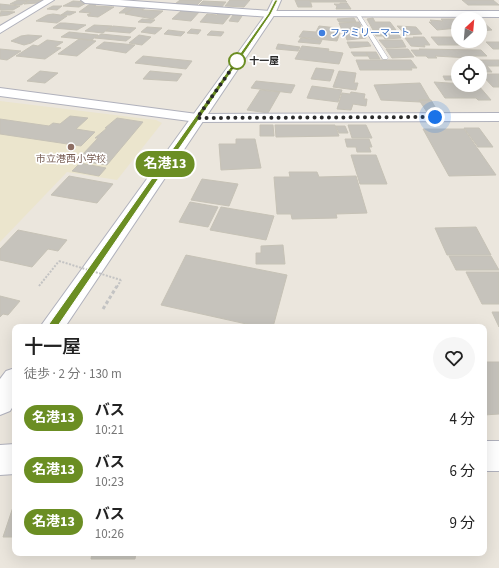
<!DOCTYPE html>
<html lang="ja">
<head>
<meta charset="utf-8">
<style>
  body { margin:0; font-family:"Source Sans 3","Noto Sans JP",sans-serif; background:#f6f6f6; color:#222; height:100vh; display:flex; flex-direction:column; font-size:15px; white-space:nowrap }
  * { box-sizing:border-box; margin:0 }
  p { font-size:13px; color:#767676 }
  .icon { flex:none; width:22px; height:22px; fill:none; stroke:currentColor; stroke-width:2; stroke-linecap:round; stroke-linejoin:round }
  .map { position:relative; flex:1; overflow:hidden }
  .panel { position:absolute; left:12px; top:324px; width:475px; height:232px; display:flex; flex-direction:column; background:#fff; border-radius:8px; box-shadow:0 4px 16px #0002 }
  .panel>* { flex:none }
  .badge { padding:0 8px; border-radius:13px; font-size:14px; line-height:26px }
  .needle { width:26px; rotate:26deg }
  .buttons { position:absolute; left:451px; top:12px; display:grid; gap:8px }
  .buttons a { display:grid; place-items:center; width:36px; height:36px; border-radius:50%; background:#fff; box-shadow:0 4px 16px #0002; font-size:20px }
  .you { position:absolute; width:20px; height:20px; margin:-10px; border:3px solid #fff; border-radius:50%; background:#1a73e8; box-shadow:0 0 0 6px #1a73e833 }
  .map>.badge { position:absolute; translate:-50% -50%; box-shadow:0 0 0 2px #fff }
  .round { display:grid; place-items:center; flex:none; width:42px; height:42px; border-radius:21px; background:#f6f6f6 }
  .summary { display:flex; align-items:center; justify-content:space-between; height:68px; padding:0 12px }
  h1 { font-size:19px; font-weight:600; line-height:30px }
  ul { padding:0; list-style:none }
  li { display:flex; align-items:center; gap:12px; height:52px; padding:0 12px }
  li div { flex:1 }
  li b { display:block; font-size:15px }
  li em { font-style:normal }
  li .badge { min-width:44px; font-weight:700; text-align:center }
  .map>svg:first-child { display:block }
  .education { fill:#ebe5cd }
  .building { fill:#c6c3bc; stroke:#c6c2b6 }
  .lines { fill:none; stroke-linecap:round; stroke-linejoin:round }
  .service-casing { stroke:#b0b1bc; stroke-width:1 }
  .minor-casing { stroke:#b0b1bc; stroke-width:2 }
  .tertiary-casing { stroke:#b0b1bc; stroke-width:2 }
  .secondary-casing { stroke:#b0b1bc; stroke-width:2 }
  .path-far1 { stroke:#c3c3c3; stroke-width:2; stroke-dasharray:2 1.5; stroke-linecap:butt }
  .path { stroke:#c3c3c3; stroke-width:3; stroke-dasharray:3.5 2.5; stroke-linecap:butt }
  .service { fill:#fff; fill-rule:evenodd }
  .minor { fill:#fff; fill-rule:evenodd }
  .tertiary { fill:#fff; fill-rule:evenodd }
  .secondary { fill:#fff; fill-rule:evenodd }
  .path-bridge { stroke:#c3c3c3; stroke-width:2; stroke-dasharray:2 1.5; stroke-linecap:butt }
  .line { fill:#6b8e23; stroke:#fff }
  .walk { stroke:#2a2a2a; stroke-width:4; stroke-dasharray:0 7.2 }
  .shop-dot { fill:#3f7fe0; stroke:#fff; stroke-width:1.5 }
  .stop-dot { fill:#fff; stroke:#6b8e23; stroke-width:2 }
  .education-dot { fill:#8d6e63; stroke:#fff; stroke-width:1.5 }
  .labels { text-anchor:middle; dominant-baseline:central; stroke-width:3.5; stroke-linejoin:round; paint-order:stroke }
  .far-shop-label { font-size:10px; fill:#366cbe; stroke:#fff; text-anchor:start }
  .far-stop-label { font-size:10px; font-weight:bold; fill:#2a2a2a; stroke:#fff; text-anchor:start }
  .far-education-label { font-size:10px; fill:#785e54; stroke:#fff }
</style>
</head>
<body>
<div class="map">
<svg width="499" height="568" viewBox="0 0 499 568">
  <rect width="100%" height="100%" fill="#ebe6dd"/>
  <path class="education" d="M0,101L156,120L162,123L117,180L67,172L0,242Z"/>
  <path class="building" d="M18,0H29L21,5L10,4Z
    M30,0H43L37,3L24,4Z
    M180,0H202L196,6L175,4Z
    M230,0H250L244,7L225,6Z
    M295,0H310L312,7H298Z
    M310,0H345L347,2H311Z
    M462,0H493L499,5H468Z
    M73,1L88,2L79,7L63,6Z
    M203,1L226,2L221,8L198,6Z
    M340,3H347L351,9H336L337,6L334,4H340Z
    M0,4L20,6L13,10H0Z
    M90,4L96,5L94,6L114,7L98,17L88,16L90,15H87L91,13L79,12Z
    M53,6H62L57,10L47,9Z
    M128,6L135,7L126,13H119Z
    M140,7L145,8L142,10L163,11L153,19L125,14L134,8Z
    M182,10L200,11L191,21L172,19Z
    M1,11L15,12L8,15L0,16Z
    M67,11L76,12L70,15H61Z
    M219,13L231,14L223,24L200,22L207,14L217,15Z
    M53,14L67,16L57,23L36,21L47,15Z
    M233,15L242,16L238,22L229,21Z
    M354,18L356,22H339L337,19Z
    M373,18L375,22H390L396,30H373L367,19Z
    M142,19L155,20L151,23L138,22Z
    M441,19H458V28L437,30L429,22H432L430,20L443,21Z
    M359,22L362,29H352L353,31L342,30L339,23Z
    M480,22H483L492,30L480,31Z
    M60,23H65L86,25L77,30L53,28Z
    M94,25L112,26L103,33L85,31Z
    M113,26L136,28L130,33L106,31Z
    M319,26L338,28L337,32L340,33L337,41L299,37L303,31L316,32Z
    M397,26L416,27L422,34L406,35Z
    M147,27L162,28L155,34L141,32Z
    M191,29L201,30L198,34L187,33Z
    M168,30L185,32L181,36L164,34Z
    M211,31L224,32L221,36L207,35Z
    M69,32L98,35L92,40L61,37Z
    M397,32L401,38L385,39L383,36H376L374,33Z
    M101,34L131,37L126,41L95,38Z
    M345,34H364L366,38L347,40Z
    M28,35L42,36L31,43L24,45L11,41L21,36Z
    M139,35L151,37L142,45L129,43Z
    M413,37H424L430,45H424L425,47L411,46L405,38H414Z
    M431,37H458V41H462L465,45H438Z
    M301,38L322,40L320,44L298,42Z
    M79,39L96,41L77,56L58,54Z
    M47,40L63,42L55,47L61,48L45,59L16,56L33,45L38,46Z
    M379,40H402L406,47L386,48Z
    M104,42L135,45L126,53L96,48Z
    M347,42H368L371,46L350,48Z
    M486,42H499V49H493Z
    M278,44L300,47L298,51L276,49Z
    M302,46L329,49L328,51L343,53L339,64L295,59Z
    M0,49L21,51L7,60L0,59Z
    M386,49H408L414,57L392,58Z
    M419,49L481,50L487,56H468L469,58L435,56L437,58H428L426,56H416L411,50H420Z
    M351,52H366L368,56H354Z
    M366,52H376L380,59H370Z
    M143,56L192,61L186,69L135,63Z
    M356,60H411L417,68H411L412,70H360Z
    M475,60H499V66H487L492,72H480V63L471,62H477Z
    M316,68L334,70L330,81L311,79Z
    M40,71L58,73L45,83L27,81Z
    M150,71L182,74L177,81L143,79Z
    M339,71L356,73L354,83H358L356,90L333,87Z
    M481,74H499V87H493Z
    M443,76H454L456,80H445Z
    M256,81L295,85L291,93L251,88Z
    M434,82L478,85L491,100H478L476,98H445Z
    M420,83L430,100H419L420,102L381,100L374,85Z
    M312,86L342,90L338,102L307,98Z
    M260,90L280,92L268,113L247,110Z
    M351,92L365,94L364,99H367L366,106L353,104L351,110L337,109L342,93L350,94Z
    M419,100H431L438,112H427Z
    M70,116L88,118L76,129L95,132L81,146L0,134V119L49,126L53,123L60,124Z
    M117,118L143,122L107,165L74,160L79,155H82L98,138H95L107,128H105Z
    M260,125H273L274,136H260Z
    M275,125H335L339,136L276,137Z
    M348,125H366L372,138H352Z
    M336,126H345L348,133H339Z
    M464,128H479L493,147H478Z
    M423,129H464L496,175L449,176Z
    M236,139H255L261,168L221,170L219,144H236Z
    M345,139H369L372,147H369L371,152H357L356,147H347Z
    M351,155H376L387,184H360Z
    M80,163L106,168L99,176L72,171Z
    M289,172H317L319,177L356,176L367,213L336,214L337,218L292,219L291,214H277L274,177H290Z
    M69,176L113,184L97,203L51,195Z
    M202,179L238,184L229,206L191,200Z
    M190,202L218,207L208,227L179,222Z
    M221,207L274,216L266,240L210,230Z
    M476,227L491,255H447L435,228Z
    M18,230L67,240L58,251L48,249L32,267L0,260V249Z
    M283,245L285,264H256V253H261V246Z
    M186,255L287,275L273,327H260L161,305Z
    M449,256H491L499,270H456Z
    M466,272H499V304H482Z
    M0,296L20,301L8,315L3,314L0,317Z
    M492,312H499V327Z
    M484,362H499V414L484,415Z
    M15,501V537H3Z
    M92,553H136L135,559H91Z"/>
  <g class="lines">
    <g class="service-casing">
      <path id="service" d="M355,13H359L388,58L387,59H383Z"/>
    </g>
    <g class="minor-casing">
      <path id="minor" d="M44,0H54L0,33V26Z
        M81,0H120L270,11L275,14L270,17L85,3Z
        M0,88L197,114L499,113V121L197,122L0,96Z
        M484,441H499V471H484Z
        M15,444V474L0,475V445Z"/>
    </g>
    <g class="tertiary-casing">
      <path id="tertiary" d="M270,11H499V17L267,16L265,14Z"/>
    </g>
    <g class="secondary-casing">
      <path id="secondary" d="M273,0H281L275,14L65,327H40L266,14Z
        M15,368V403L10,411L0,415V379L6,371Z"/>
    </g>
    <path class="path-far1" d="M39,286L59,261
      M117,287L121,280"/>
    <path class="path" d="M103,309L117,286"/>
    <use href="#service" class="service"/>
    <use href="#minor" class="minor"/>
    <use href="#tertiary" class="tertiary"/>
    <use href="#secondary" class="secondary"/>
    <path class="path-bridge" d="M59,261L121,280"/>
  </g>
  <path class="line" d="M275,0H278L271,14L55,330H49V324L268,14Z"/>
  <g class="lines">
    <path class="walk" d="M237,61L197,118L435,117"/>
  </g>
  <circle class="shop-dot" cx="322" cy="33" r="4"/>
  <circle class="stop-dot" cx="237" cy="61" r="8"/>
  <circle class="education-dot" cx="71" cy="147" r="4"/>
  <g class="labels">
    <g class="far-shop-label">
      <text x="330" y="33">ファミリーマート</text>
    </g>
    <g class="far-stop-label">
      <text x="249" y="61">十一屋</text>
    </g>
    <g class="far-education-label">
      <text x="71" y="159">市立港西小学校</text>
    </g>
  </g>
</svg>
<div class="buttons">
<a><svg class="needle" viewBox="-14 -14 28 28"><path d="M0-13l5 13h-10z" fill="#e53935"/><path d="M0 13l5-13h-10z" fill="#767676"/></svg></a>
<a><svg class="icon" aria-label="locate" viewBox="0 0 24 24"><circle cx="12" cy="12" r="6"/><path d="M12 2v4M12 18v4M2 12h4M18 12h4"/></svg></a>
</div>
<div class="you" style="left:435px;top:117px"></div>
<b class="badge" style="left:165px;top:164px;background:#6b8e23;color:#fff">名港13</b>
<section class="panel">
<div class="summary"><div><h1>十一屋</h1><p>徒歩 · 2 分 · 130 m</p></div><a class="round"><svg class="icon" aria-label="heart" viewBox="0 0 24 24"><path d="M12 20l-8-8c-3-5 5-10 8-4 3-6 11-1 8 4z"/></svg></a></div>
<ul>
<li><span class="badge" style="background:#6b8e23;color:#fff">名港13</span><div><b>バス</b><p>10:21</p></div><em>4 分</em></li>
<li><span class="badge" style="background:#6b8e23;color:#fff">名港13</span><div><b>バス</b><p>10:23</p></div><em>6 分</em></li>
<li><span class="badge" style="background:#6b8e23;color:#fff">名港13</span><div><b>バス</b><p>10:26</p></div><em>9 分</em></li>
</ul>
</section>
</div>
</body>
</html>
